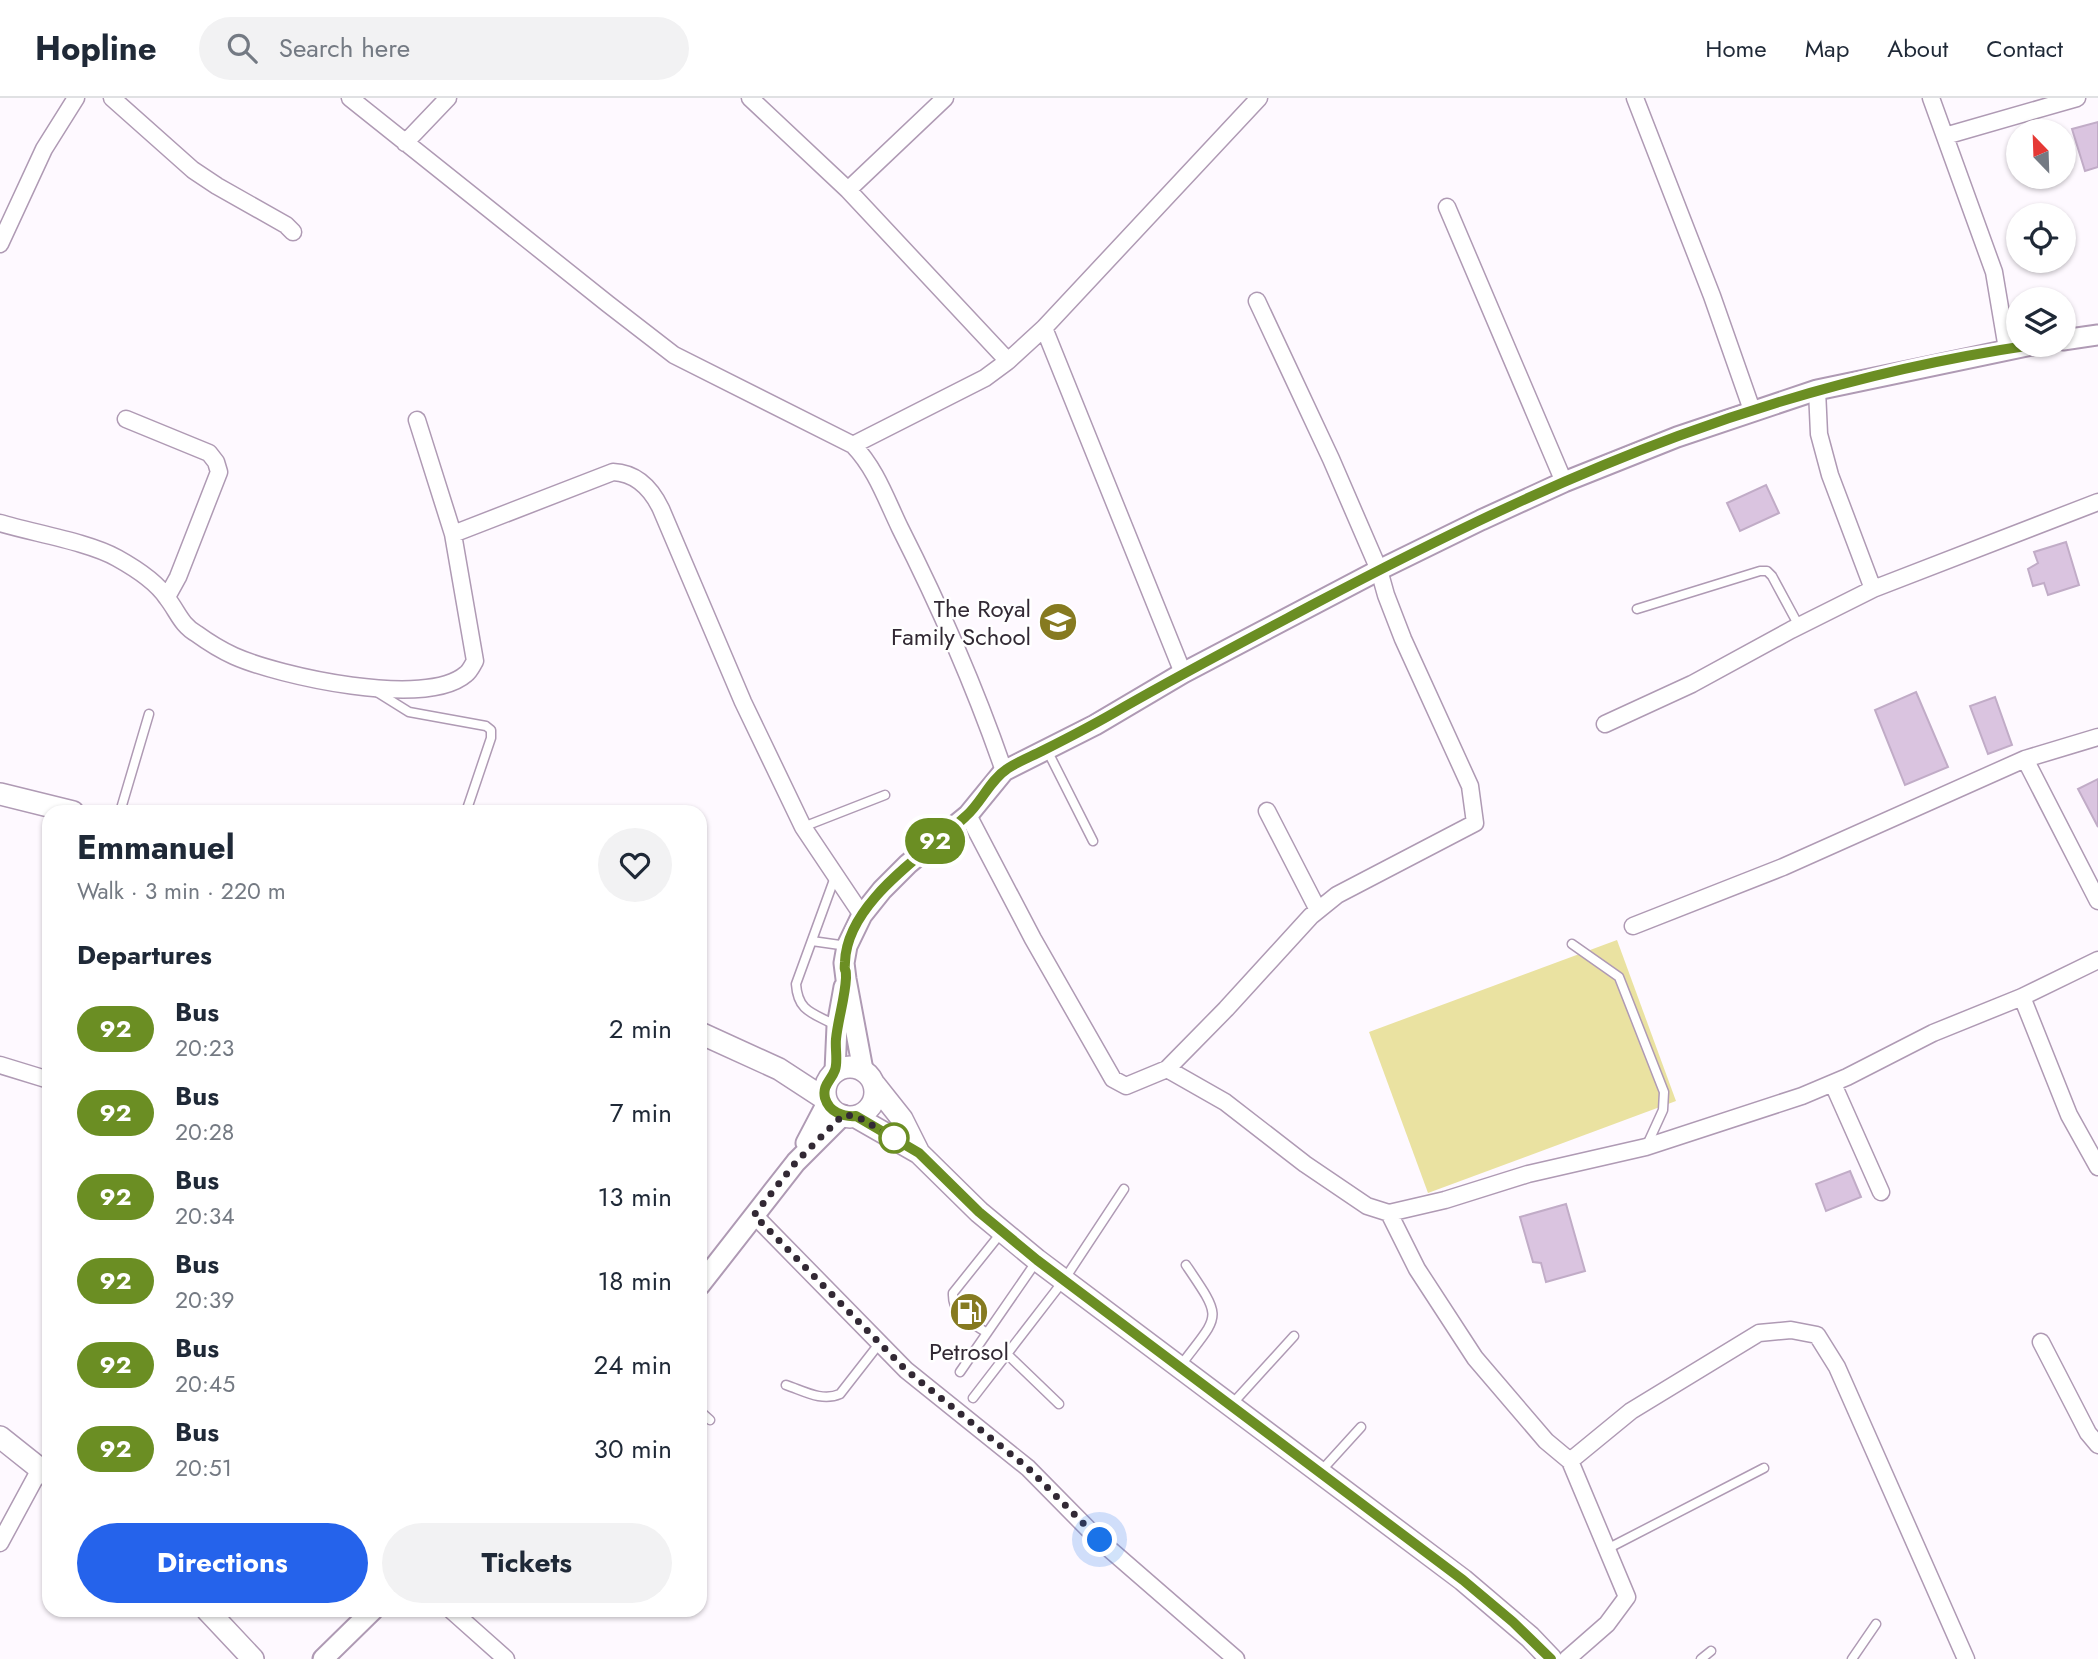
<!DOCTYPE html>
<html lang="en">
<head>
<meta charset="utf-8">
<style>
  body { margin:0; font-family:Jost,sans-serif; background:#f2f2f3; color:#1f2937; height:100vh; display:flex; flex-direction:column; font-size:26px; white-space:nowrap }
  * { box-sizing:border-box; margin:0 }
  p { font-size:23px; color:#747a83 }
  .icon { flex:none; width:38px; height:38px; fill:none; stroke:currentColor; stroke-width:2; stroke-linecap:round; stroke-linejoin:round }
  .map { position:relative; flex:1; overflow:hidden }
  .details { position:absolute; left:42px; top:707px; width:665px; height:812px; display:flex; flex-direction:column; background:#fff; border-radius:21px; box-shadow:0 2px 5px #0004 }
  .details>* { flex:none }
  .badge { padding:0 14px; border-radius:23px; font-size:24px; line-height:46px }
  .needle { width:46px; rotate:337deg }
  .controls { position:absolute; left:2006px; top:21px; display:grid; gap:14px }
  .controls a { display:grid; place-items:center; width:70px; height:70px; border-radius:50%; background:#fff; box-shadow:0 2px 5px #0004; font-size:35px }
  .you { position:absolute; width:35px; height:35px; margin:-18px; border:5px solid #fff; border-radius:50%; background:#1a73e8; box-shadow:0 0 0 10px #1a73e833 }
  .map>.badge { position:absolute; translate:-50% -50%; box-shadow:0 0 0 4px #fff }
  h2 { padding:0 35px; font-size:26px; line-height:63px }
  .round { display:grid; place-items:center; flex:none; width:74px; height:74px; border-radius:37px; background:#f2f2f3 }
  .head { display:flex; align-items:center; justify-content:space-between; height:119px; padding:0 35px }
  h1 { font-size:33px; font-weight:700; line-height:52px }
  .action { display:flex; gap:14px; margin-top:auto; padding:14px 35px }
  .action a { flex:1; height:80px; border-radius:42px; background:#2563eb; color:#fff; font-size:28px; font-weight:700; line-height:80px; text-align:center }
  .action a+a { background:#f2f2f3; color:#1f2937 }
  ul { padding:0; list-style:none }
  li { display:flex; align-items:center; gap:21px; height:84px; padding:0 35px }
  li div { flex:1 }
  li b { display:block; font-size:26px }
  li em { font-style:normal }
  li .badge { min-width:77px; font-weight:700; text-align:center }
  header { display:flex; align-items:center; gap:42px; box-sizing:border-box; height:98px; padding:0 35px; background:#fff; border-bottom:2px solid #e0e1e3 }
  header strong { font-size:33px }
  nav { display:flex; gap:38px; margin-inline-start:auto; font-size:24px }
  .search { width:490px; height:63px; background:#f2f2f3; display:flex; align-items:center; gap:18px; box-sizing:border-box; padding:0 24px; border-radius:38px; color:#747a83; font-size:26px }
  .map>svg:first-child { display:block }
  .green { fill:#eae2a1 }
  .building { fill:#dac4e0; stroke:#c1acc7; stroke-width:2 }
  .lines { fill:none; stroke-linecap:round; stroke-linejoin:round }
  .service-casing { stroke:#af9ab4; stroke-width:11 }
  .minor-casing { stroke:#af9ab4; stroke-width:19 }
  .tertiary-casing { stroke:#af9ab4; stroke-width:23 }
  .secondary-casing { stroke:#af9ab4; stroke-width:24 }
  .service { stroke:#fff; stroke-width:8 }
  .minor { stroke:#fff; stroke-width:16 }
  .tertiary { stroke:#fff; stroke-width:19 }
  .secondary { stroke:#fff; stroke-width:21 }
  .line-casing { stroke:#fff; stroke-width:16 }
  .line { stroke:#6b8e23; stroke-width:10 }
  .walk { stroke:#322934; stroke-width:7; stroke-dasharray:0 12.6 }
  .stop-dot { fill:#fff; stroke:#6b8e23; stroke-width:3.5 }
  .labels { text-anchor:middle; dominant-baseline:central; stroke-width:5; stroke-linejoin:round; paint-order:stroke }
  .poi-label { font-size:24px; fill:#322934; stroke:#fff; text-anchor:end }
</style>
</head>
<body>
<header>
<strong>Hopline</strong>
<div class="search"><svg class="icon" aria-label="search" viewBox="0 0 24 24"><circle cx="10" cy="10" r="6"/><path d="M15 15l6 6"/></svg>Search here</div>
<nav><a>Home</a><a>Map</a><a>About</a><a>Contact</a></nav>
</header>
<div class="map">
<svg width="2098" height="1561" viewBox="0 0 2098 1561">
  <rect width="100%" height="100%" fill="#fef9ff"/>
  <path class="green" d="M1617,842L1676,1003L1428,1095L1369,934Z"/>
  <path class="building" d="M2098,24V69L2085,73L2072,31Z
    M1766,387L1779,415L1740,433L1727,405Z
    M2066,444L2079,487L2048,497L2044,485L2033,488L2028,471L2038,465L2034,454Z
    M1916,594L1948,669L1905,687L1875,612Z
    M1995,599L2012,647L1988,656L1970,608Z
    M2098,681V729L2078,691Z
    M1850,1073L1861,1099L1826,1113L1816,1086Z
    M1566,1106L1585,1173L1546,1184L1541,1165L1533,1164L1520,1119Z"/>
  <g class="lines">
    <g class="service-casing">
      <path id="service" d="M1637,511L1760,473H1767L1772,478L1799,528
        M377,594L409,614L486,628L491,632V640L466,714
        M1047,652L1093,743
        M120,714L149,616
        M803,729L885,697
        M835,779L796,886C798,915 814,915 837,928
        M812,843L847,848
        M1572,846L1619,879L1664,994L1663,1012L1647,1047
        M987,1235C970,1223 952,1217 953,1195L1001,1135
        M1007,1256L1059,1306
        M1181,1267C1220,1215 1224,1223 1186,1167
        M960,1274L1036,1164
        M786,1287C804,1293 822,1304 840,1296L879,1246
        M973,1300L1064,1182L1124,1091
        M1233,1305L1294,1238
        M700,1313L710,1322
        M1321,1373L1361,1329
        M1607,1451L1764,1370
        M1701,1561L1711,1553
        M1852,1561L1876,1526"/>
    </g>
    <g class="minor-casing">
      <path id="minor" d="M112,0L193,72L217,88L286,127L293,134
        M350,0L608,206L674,257L853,347C876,371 886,401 900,430C940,509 975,589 1004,673
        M750,0L848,92L1008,263
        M1635,0L1712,198L1752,312
        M1931,0L1994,174L2007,251
        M1945,38L2077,0
        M405,45L448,0
        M848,92L945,0
        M1447,109L1564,384
        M0,146L44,51L76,0
        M1044,230L1183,575
        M1817,292L1819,336L1830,377L1873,491
        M126,321L209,355L216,364L219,374L178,479L167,499
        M853,347L985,280L1008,263L1044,230L1259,0
        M0,425C33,435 89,444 117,460C135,470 156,483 167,500C178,514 181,527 197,536C208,544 221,552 234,558C279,578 426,611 466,576C470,573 472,568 475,563L453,436L417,322
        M453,436L613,374C636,375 651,390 661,411L743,604L803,729L862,817
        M1605,626L1692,586L1791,532L1873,491L2098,404
        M2025,661L2098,803
        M1267,713L1318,812
        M968,717L1033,841L1113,981L1126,988L1167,971L1225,1004L1305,1066L1367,1108L1389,1115L1445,1102L1528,1076L1646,1049L1802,998L1847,979L1933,935L2022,899L2098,862
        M1633,828L1783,769L2025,661L2098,639
        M2022,899L2069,1017L2098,1069
        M0,967L49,982
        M1167,971L1226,911L1311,818L1337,797L1475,725L1470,688L1403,541L1386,497L1379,472L1331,361L1257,203
        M1833,986L1881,1094
        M1389,1115L1417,1171L1475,1260L1546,1343L1570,1363L1627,1499L1607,1526L1567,1561
        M754,1117L906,1272L1028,1370L1099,1442L1236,1561
        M2041,1244L2088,1335L2098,1347
        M1570,1363L1631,1313L1759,1235L1791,1232L1817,1237L1837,1269L1966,1561
        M0,1445L40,1371
        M451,1512L506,1561"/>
    </g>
    <g class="tertiary-casing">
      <path id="tertiary" d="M2063,242L2098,237
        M863,972L846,881L844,865L847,848L862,817L882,792L908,766L968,717L1004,673L1095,627L1183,575L1379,472L1481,422L1564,384L1677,339L1817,292L2032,247
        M835,973L837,928L844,889
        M806,1045L827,1005
        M700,1187L796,1064L843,1017
        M323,1561L373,1512"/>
    </g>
    <g class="secondary-casing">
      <path id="secondary" d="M0,696L73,714
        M700,935L779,971L825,1001
        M825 994a25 25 0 1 1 50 0a25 25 0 1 1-50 0Z
        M875,987L902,1021L919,1055L979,1114L1037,1162L1463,1482L1530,1539L1551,1561
        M856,1019L919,1055
        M0,1339L49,1378
        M207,1512L253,1561"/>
    </g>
    <use href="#service" class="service"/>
    <use href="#minor" class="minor"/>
    <use href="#tertiary" class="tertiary"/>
    <use href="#secondary" class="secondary"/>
  </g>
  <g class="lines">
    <g class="line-casing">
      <path id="line" d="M1551,1561L1513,1524L1463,1482L1037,1162L979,1114L919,1055L856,1018C843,1019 829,1014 825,1000C822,987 831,983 835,972C838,964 835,950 836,941C838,921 845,900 846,880C846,865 844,879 845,864C847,803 927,755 966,718C981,705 990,682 1007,671C1017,664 1030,659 1042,653C1070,639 1097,625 1124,609C1187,573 1252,539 1316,505C1434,443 1553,384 1678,338C1792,296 1911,265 2032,247"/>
    </g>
    <use href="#line" class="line"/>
    <path class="walk" d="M894,1040L856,1018L843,1017L796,1064L754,1117L906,1272L1028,1370L1100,1442"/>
  </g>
  <defs>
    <g id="school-disc" transform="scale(2.0125)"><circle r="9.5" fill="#867a20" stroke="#fff"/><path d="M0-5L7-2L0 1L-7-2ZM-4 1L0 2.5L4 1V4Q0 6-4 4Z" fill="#fff"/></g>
    <g id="fuel-disc" transform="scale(2.0125)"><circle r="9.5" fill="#867a20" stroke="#fff"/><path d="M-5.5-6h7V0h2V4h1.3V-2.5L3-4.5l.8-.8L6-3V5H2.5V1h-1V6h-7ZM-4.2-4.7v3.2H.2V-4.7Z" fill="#fff"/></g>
  </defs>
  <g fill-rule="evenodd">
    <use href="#school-disc" x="1058" y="524"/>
    <use href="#fuel-disc" x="969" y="1214"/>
  </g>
  <circle class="stop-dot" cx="894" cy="1040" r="14"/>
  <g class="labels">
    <g class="poi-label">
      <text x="1031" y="510">The Royal<tspan x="1031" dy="28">Family School</tspan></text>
      <text x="969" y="1253" text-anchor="middle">Petrosol</text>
    </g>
  </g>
</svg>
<div class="controls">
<a><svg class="needle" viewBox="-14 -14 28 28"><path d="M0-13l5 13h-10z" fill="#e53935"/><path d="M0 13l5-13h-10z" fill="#747a83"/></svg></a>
<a><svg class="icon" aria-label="locate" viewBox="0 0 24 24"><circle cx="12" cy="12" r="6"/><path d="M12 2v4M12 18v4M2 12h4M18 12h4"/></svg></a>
<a><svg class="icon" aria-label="layers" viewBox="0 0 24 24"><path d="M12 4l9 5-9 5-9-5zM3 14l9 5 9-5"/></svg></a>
</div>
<div class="you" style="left:1100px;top:1442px"></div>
<b class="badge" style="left:935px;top:743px;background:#6b8e23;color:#fff">92</b>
<section class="details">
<div class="head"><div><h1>Emmanuel</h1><p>Walk · 3 min · 220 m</p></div><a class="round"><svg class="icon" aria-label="heart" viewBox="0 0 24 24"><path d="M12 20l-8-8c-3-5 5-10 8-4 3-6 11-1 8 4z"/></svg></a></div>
<h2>Departures</h2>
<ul>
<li><span class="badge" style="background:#6b8e23;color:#fff">92</span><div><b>Bus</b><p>20:23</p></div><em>2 min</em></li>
<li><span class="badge" style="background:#6b8e23;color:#fff">92</span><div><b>Bus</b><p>20:28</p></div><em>7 min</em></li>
<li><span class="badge" style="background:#6b8e23;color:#fff">92</span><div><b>Bus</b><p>20:34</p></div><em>13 min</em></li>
<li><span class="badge" style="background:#6b8e23;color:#fff">92</span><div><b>Bus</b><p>20:39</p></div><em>18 min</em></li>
<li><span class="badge" style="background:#6b8e23;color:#fff">92</span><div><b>Bus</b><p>20:45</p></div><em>24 min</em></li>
<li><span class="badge" style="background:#6b8e23;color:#fff">92</span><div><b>Bus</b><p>20:51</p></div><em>30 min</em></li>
</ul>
<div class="action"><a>Directions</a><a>Tickets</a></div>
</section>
</div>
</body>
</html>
